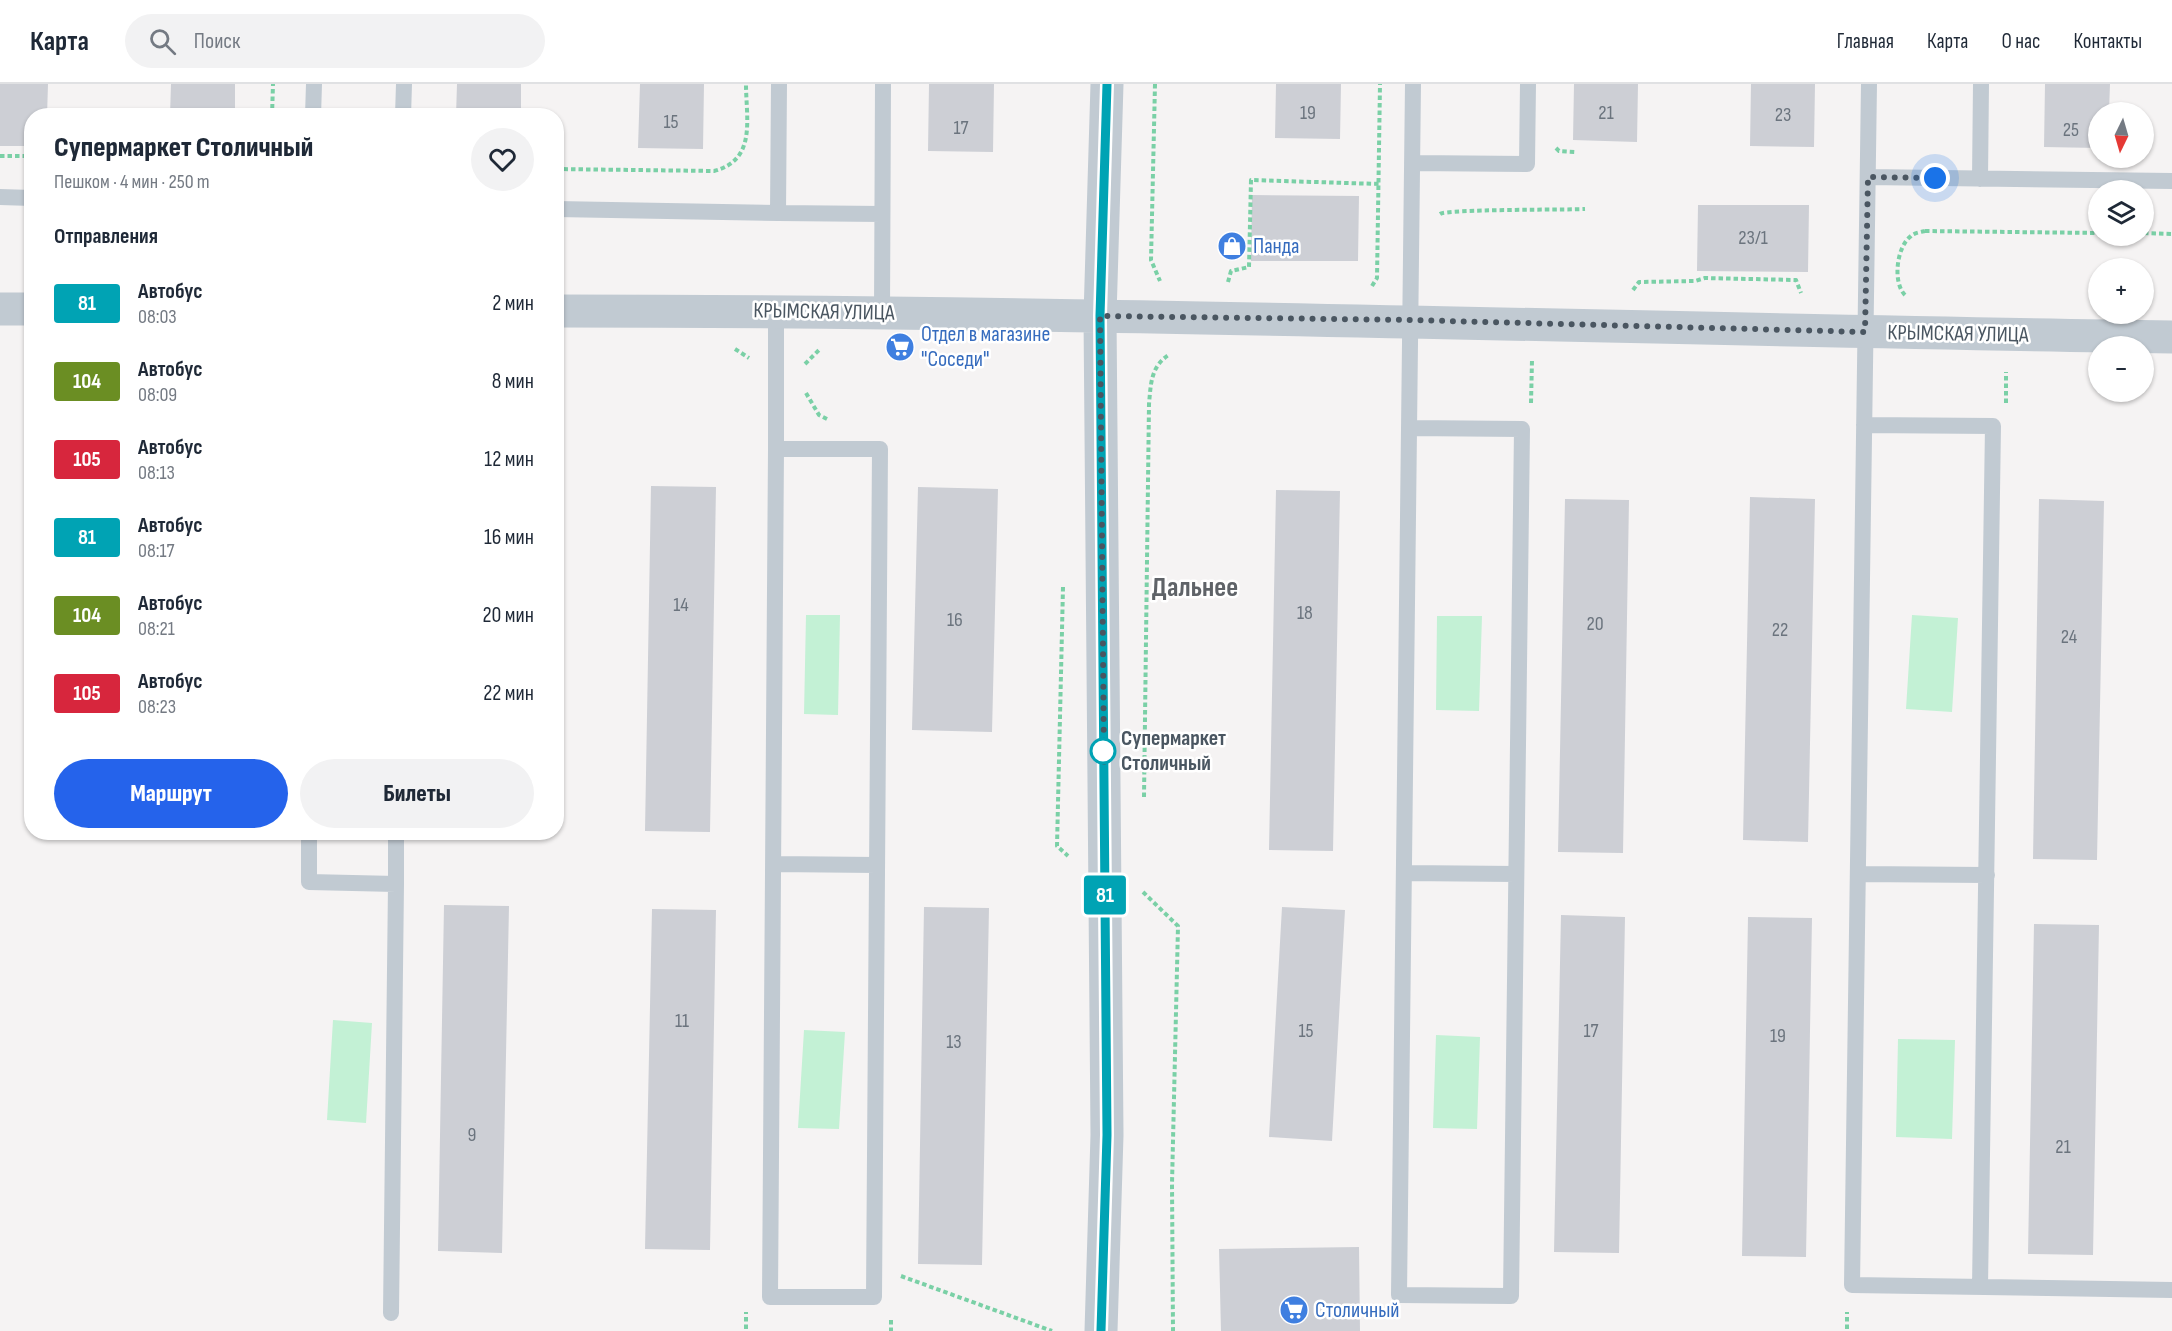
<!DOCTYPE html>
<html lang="ru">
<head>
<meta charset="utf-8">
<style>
  body { margin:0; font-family:"Sofia Sans Condensed",sans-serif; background:#f2f2f3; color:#1f2937; height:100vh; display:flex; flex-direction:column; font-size:22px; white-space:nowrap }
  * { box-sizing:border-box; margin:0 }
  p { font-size:20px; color:#747a83 }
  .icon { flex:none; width:33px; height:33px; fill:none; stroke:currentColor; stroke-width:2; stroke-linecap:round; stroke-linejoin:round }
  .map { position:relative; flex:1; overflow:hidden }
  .sheet { position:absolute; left:24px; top:24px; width:540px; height:732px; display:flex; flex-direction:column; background:#fff; border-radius:24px; box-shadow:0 2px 4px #0004 }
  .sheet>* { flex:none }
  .badge { padding:0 12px; border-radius:4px; font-size:21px; line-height:39px }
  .needle { width:39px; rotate:185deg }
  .buttons { position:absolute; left:2088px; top:18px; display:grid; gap:12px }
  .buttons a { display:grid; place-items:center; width:66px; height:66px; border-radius:50%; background:#fff; box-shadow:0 2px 4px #0004; font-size:30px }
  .you { position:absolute; width:30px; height:30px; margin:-15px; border:4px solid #fff; border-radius:50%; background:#1a73e8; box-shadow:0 0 0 9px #1a73e833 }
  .map>.badge { position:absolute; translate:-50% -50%; box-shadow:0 0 0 3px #fff }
  h2 { padding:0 30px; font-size:22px; line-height:54px }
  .round { display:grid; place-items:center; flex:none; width:63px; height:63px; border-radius:32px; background:#f2f2f3 }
  .overview { display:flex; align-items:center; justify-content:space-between; height:102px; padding:0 30px }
  h1 { font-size:28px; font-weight:800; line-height:45px }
  .button { display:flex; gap:12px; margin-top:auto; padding:12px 30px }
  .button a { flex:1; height:69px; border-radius:36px; background:#2563eb; color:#fff; font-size:24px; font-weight:800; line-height:69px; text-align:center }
  .button a+a { background:#f2f2f3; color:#1f2937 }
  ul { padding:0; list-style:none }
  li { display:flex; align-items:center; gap:18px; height:78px; padding:0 30px }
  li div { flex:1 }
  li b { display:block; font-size:22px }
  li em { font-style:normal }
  li .badge { min-width:66px; font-weight:700; text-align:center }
  header { display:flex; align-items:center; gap:36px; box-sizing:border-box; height:84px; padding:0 30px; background:#fff; border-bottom:2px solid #e0e1e3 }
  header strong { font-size:28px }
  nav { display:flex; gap:33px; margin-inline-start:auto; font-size:21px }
  .search { width:420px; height:54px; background:#f2f2f3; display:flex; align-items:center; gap:15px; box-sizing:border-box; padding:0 21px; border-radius:33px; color:#747a83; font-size:22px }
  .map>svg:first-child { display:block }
  .green { fill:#c3f1d5 }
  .building { fill:#cdcfd5 }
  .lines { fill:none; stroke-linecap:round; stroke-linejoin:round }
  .path { stroke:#7ad0a6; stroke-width:4; stroke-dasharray:4.5 3; stroke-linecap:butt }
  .service { stroke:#c1cad2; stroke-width:16 }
  .minor { stroke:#c1cad2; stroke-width:33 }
  .line-casing { stroke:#fff; stroke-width:14 }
  .line { stroke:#00a3b4; stroke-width:9 }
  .walk { stroke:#4a5661; stroke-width:6; stroke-dasharray:0 10.8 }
  .stop-dot { fill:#fff; stroke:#00a3b4; stroke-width:3 }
  .labels { text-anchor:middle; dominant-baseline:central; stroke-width:5; stroke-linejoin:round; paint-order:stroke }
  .number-label { font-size:20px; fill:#6b747e }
  .shop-label { font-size:22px; fill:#366cbe; stroke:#fff; text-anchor:start }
  .street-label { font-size:22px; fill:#4a5661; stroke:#fff }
  .stop-label { font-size:22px; font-weight:bold; fill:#4a5661; stroke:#fff; text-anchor:start }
  .district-label { font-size:28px; font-weight:bold; fill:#5f6368; stroke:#fff }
</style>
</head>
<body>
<header>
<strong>Карта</strong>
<div class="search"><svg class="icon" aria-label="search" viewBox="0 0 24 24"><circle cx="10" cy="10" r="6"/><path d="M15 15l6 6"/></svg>Поиск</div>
<nav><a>Главная</a><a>Карта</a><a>О нас</a><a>Контакты</a></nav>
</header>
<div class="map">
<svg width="2172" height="1247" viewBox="0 0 2172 1247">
  <rect width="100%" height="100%" fill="#f5f3f3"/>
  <path class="green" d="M806,531H840L838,631L804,630Z
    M1912,531L1958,534L1952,628L1906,625Z
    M1437,532H1482L1479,627L1436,626Z
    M333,936L372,939L366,1039L327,1036Z
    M804,946L845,948L839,1045L798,1044Z
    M1436,951L1480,953L1477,1045L1433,1044Z
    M1898,955L1955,956L1952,1055L1896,1053Z"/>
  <path class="building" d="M0,0H48L47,32H32V62H0Z
    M171,0H235V32H170Z
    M457,0H521V32H456Z
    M640,0H704L703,65L638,64Z
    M929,0H994L993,68L928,67Z
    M1276,0H1341L1340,55L1275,54Z
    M1574,0H1638L1637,58L1573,56Z
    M1751,0H1815L1814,63L1750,62Z
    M2045,0H2110L2109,28H2098V64L2044,63Z
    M1252,111L1359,112L1358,177H1251Z
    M1698,121H1809L1808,188L1697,187Z
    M651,402L716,403L710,748L645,747Z
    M918,403L998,405L992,648L912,646Z
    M1276,406L1340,407L1333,767L1269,766Z
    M1750,413L1815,415L1808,758L1743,756Z
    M1565,415L1629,416L1623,769L1558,768Z
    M2039,415L2104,417L2097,776L2033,775Z
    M444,821L509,822L502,1169L438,1167Z
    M924,823L989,824L982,1181L918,1180Z
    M1282,823L1345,826L1332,1057L1269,1053Z
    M652,825L716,826L710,1166L645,1165Z
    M1561,831L1625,833L1619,1169L1554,1168Z
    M1748,833L1812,834L1806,1173L1742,1172Z
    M2034,840L2099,841L2093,1171L2028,1170Z
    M1359,1163L1360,1247H1221L1219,1165Z"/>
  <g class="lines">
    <path class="path" d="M1155,0L1151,176L1160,197
      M272,32L273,0
      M1556,64L1559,67L1575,68
      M0,72H32
      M556,85L714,87C757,76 746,35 746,0
      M1440,130C1447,125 1565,126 1585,125
      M1925,147L2098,149
      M2144,149L2172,150
      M1228,198L1231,187L1249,183L1251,96L1379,100
      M1372,202L1377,194L1380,0
      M1633,206L1639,198L1695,197L1705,194L1796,196L1801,209
      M1905,211C1892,198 1897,162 1911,152C1914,149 1921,148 1925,147
      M735,265L749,274
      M805,280L819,266
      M806,309L819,331L827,335
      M1531,319L1532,276
      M2006,319V288
      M1063,503L1057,762L1068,772
      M1144,713L1149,320C1151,298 1151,282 1170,270
      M1143,808L1178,842L1172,1100L1173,1247
      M901,1192L1052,1247
      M891,1236V1247
      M746,1245V1228
      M1847,1245V1228"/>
    <path class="service" d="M779,0L778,129L882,130
      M1869,0L1852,1201L2172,1206
      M313,32L314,0
      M403,32L404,0
      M1412,79L1527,80L1528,0
      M1868,93L2172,97
      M1980,95L1981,0
      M0,113L32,114
      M556,125L778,129
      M882,229L883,0
      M1864,341L1993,342L1980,1203
      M1409,344L1522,345L1511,1212L1399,1211L1413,0
      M776,365H880L874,1213H770L776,365V227
      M309,748V798L396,800L391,1229
      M773,780L877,781
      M1404,789L1516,790
      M1858,790L1987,791
      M396,800V748"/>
    <path class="minor" d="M0,225H32
      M556,227C1095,227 1633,245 2172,253
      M1101,1247L1107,1051L1100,232L1107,0"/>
  </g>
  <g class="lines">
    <g class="line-casing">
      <path id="line" d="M1101,1247L1107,1051L1100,232L1107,0"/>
    </g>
    <use href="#line" class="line"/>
    <path class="walk" d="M1103,667L1104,678L1100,232L1410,236L1865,248L1868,93L1935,94"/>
  </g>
  <defs>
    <g id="shop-disc" transform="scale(1.5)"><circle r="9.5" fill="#3f7fe0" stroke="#fff"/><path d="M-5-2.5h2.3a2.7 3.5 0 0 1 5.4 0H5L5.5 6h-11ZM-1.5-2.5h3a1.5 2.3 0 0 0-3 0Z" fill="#fff"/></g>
    <g id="supermarket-disc" transform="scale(1.5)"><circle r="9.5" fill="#3f7fe0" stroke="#fff"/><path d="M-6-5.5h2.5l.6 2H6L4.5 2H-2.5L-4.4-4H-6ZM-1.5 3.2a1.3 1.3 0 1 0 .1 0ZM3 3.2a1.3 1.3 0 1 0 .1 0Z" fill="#fff"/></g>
  </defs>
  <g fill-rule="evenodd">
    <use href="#shop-disc" x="1232" y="162"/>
    <use href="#supermarket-disc" x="900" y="263"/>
    <use href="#supermarket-disc" x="1294" y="1226"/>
  </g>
  <circle class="stop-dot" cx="1103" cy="667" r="12"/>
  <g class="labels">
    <g class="number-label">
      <text x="1308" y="29">19</text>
      <text x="1606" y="29">21</text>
      <text x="1783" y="31">23</text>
      <text x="671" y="38">15</text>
      <text x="961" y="44">17</text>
      <text x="2071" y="46">25</text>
      <text x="1753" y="154">23/1</text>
      <text x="681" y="521">14</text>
      <text x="1305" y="529">18</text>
      <text x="955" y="536">16</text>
      <text x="1595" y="540">20</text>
      <text x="1780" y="546">22</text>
      <text x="2069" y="553">24</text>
      <text x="682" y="937">11</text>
      <text x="1306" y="947">15</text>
      <text x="1591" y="947">17</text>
      <text x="1778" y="952">19</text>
      <text x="954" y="958">13</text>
      <text x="472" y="1051">9</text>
      <text x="2063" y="1063">21</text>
    </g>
    <g class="shop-label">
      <text x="1253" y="162">Панда</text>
      <text x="921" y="250">Отдел в магазине<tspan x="921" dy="25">"Соседи"</tspan></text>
      <text x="1315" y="1226">Столичный</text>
    </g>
    <g class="street-label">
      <text transform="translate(824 228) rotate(1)">КРЫМСКАЯ УЛИЦА</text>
      <text transform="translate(1958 250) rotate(1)">КРЫМСКАЯ УЛИЦА</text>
    </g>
    <g class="stop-label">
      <text x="1121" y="654">Супермаркет<tspan x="1121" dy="25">Столичный</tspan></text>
    </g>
    <g class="district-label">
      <text x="1195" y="503">Дальнее</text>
    </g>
  </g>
</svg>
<div class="buttons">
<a><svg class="needle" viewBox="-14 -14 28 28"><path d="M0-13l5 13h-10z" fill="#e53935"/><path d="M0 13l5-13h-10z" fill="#747a83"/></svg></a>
<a><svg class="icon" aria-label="layers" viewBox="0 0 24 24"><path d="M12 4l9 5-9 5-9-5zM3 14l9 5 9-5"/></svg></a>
<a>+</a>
<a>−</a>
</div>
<div class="you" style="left:1935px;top:94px"></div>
<b class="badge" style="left:1105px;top:811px;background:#00a3b4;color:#fff">81</b>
<section class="sheet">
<div class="overview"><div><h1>Супермаркет Столичный</h1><p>Пешком · 4 мин · 250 m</p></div><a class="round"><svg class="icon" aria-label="heart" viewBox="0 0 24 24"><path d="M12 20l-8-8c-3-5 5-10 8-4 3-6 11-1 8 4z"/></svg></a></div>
<h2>Отправления</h2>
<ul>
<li><span class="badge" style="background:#00a3b4;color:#fff">81</span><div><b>Автобус</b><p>08:03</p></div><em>2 мин</em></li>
<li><span class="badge" style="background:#6b8e23;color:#fff">104</span><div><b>Автобус</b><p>08:09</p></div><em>8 мин</em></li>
<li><span class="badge" style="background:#d7263d;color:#fff">105</span><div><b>Автобус</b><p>08:13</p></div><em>12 мин</em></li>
<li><span class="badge" style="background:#00a3b4;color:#fff">81</span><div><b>Автобус</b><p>08:17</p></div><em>16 мин</em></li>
<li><span class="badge" style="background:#6b8e23;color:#fff">104</span><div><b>Автобус</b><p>08:21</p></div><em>20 мин</em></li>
<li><span class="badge" style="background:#d7263d;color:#fff">105</span><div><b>Автобус</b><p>08:23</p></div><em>22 мин</em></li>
</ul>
<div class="button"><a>Маршрут</a><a>Билеты</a></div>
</section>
</div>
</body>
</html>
